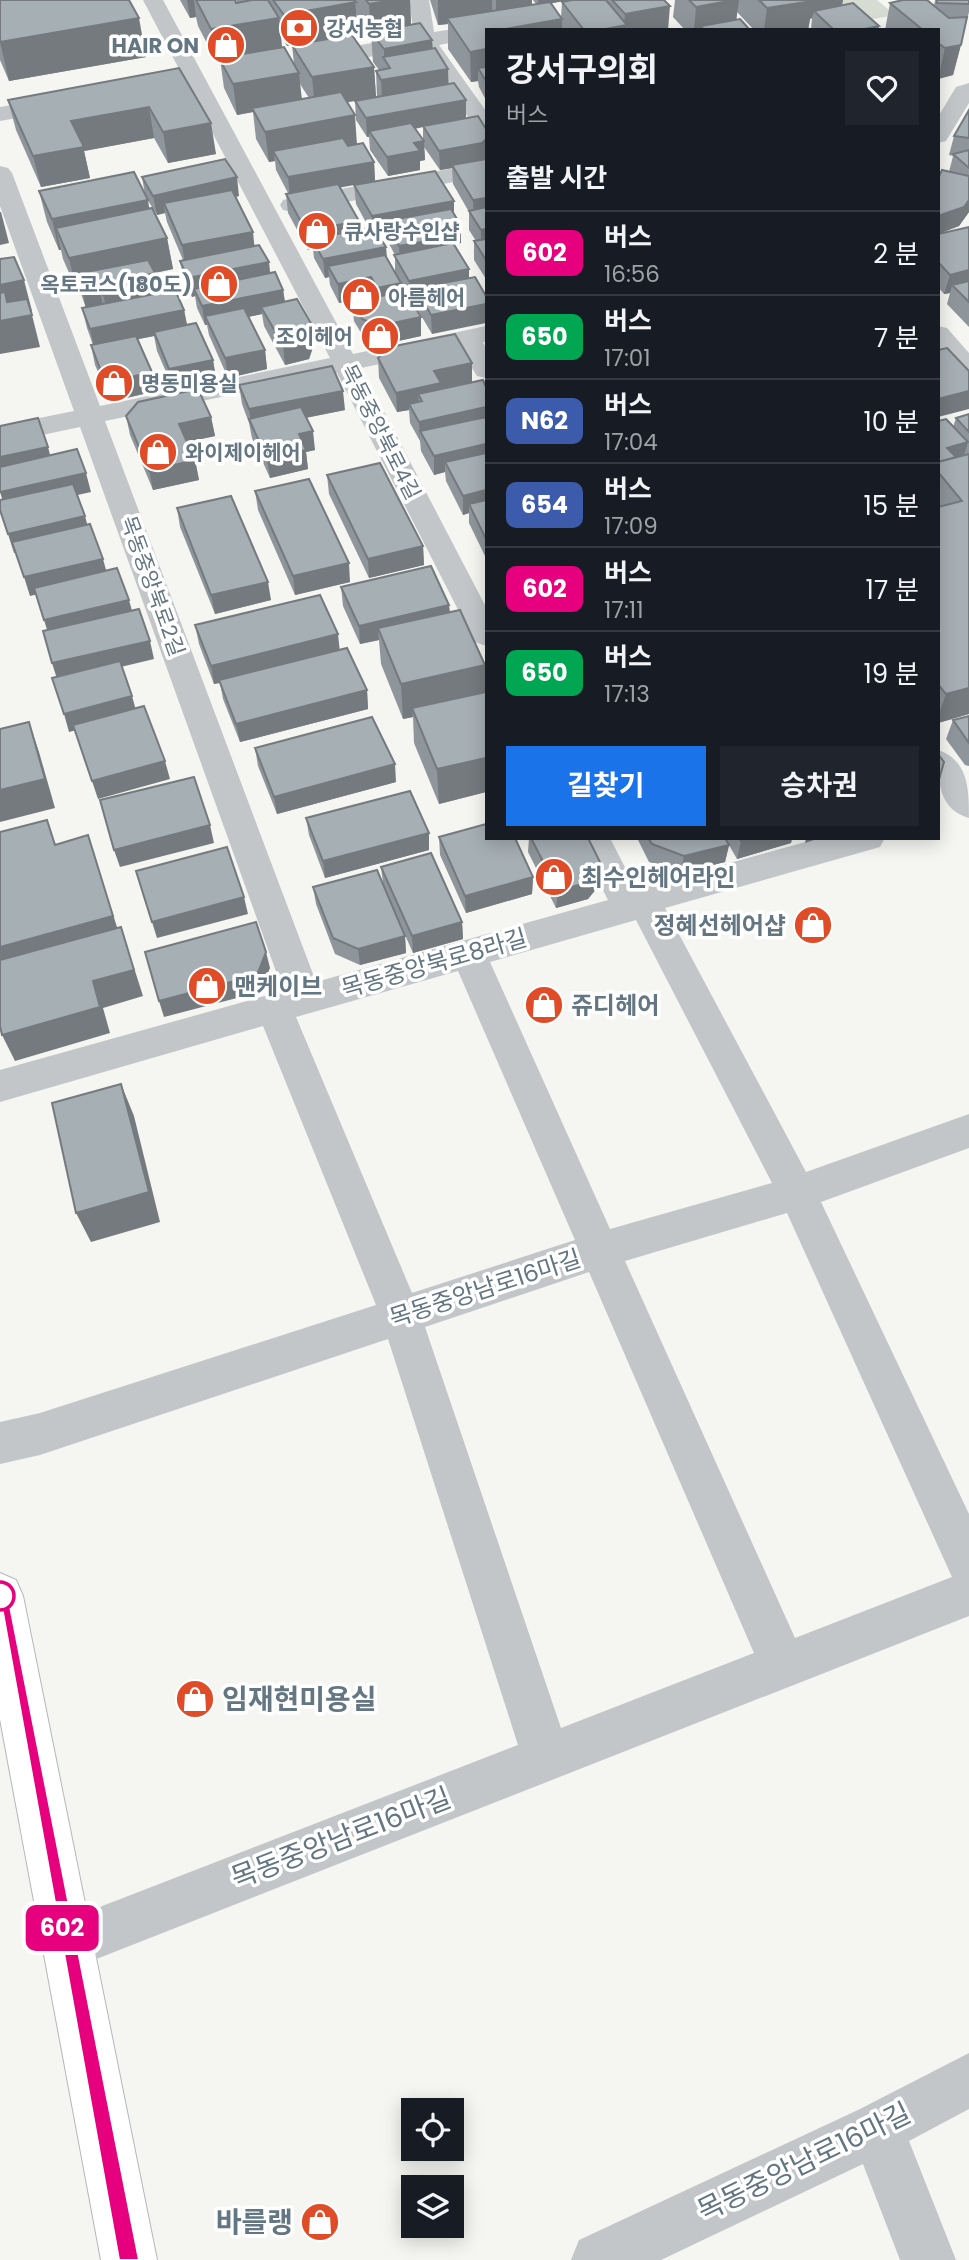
<!DOCTYPE html>
<html lang="ko">
<head>
<meta charset="utf-8">
<style>
  body { margin:0; font-family:Poppins,"Noto Sans KR",sans-serif; background:#20242c; color:#f1f3f6; height:100vh; display:flex; flex-direction:column; font-size:26px; white-space:nowrap }
  * { box-sizing:border-box; margin:0 }
  p { font-size:23px; color:#9ea1a6 }
  .icon { flex:none; width:38px; height:38px; fill:none; stroke:currentColor; stroke-width:2; stroke-linecap:round; stroke-linejoin:round }
  .map { position:relative; flex:1; overflow:hidden }
  .panel { position:absolute; left:485px; top:28px; width:455px; height:812px; display:flex; flex-direction:column; background:#171b24; border-radius:0px; box-shadow:0 4px 18px #0003 }
  .panel>* { flex:none }
  .badge { padding:0 14px; border-radius:10px; font-size:24px; line-height:46px }
  .buttons { position:absolute; left:401px; top:2098px; display:grid; gap:14px }
  .buttons a { display:grid; place-items:center; width:63px; height:63px; border-radius:0px; background:#171b24; box-shadow:0 4px 18px #0003; font-size:35px }
  .map>.badge { position:absolute; translate:-50% -50%; box-shadow:0 0 0 4px #fff }
  h2 { padding:0 21px; font-size:26px; line-height:63px }
  .round { display:grid; place-items:center; flex:none; width:74px; height:74px; border-radius:0px; background:#20242c }
  .head { display:flex; align-items:center; justify-content:space-between; height:119px; padding:0 21px }
  h1 { font-size:33px; font-weight:700; line-height:52px }
  .primary-button { display:flex; gap:14px; margin-top:auto; padding:14px 21px }
  .primary-button a { flex:1; height:80px; border-radius:0px; background:#1a73e8; color:#fff; font-size:28px; font-weight:700; line-height:80px; text-align:center }
  .primary-button a+a { background:#20242c; color:#f1f3f6 }
  ul { padding:0; list-style:none }
  li { display:flex; align-items:center; gap:21px; height:84px; padding:0 21px; border-top:2px solid #363941 }
  li div { flex:1 }
  li b { display:block; font-size:26px }
  li em { font-style:normal }
  li .badge { min-width:77px; font-weight:700; text-align:center }
  .map>svg:first-child { display:block }
  .green { fill:#d6dcd2 }
  .lines { fill:none; stroke-linecap:round; stroke-linejoin:round }
  .major-casing { stroke:#b3b8bb; stroke-width:2 }
  .minor { fill:#c2c6c9; fill-rule:evenodd }
  .major { fill:#fff; fill-rule:evenodd }
  .wall { fill:#8f969b; fill-rule:evenodd }
  .shaded-wall { fill:#747a7e }
  .building { fill:#a6afb4; stroke:#747a7e; stroke-width:2 }
  .line { fill:#e6007e; stroke:#fff; stroke-width:2 }
  .stop-dot { fill:#fff; stroke:#e6007e; stroke-width:3.5 }
  .labels { text-anchor:middle; dominant-baseline:central; stroke-width:7; stroke-linejoin:round; paint-order:stroke }
  .far-poi-label { font-size:21px; font-weight:bold; fill:#647682; stroke:#fff; text-anchor:start }
  .far-street-label { font-size:21px; fill:#647682; stroke:#fff }
  .poi-label { font-size:24px; font-weight:bold; fill:#647682; stroke:#fff; text-anchor:start }
  .street-label { font-size:24px; fill:#647682; stroke:#fff }
  .near-poi-label { font-size:28px; font-weight:bold; fill:#647682; stroke:#fff; text-anchor:start }
  .near-street-label { font-size:28px; fill:#647682; stroke:#fff }
</style>
</head>
<body>
<div class="map">
<svg width="969" height="2260" viewBox="0 0 969 2260">
  <rect width="100%" height="100%" fill="#f5f5f1"/>
  <path class="green" d="M834,0H877L895,15L858,22Z"/>
  <g class="lines">
    <g class="major-casing">
      <path id="major" d="M0,1573L16,1580L23,1596L157,2260H101L0,1719Z"/>
    </g>
    <path class="minor" d="M143,0H163L353,354L486,326V342H483L486,349V378L477,376L459,347L361,368L486,607V646L475,642L471,635L337,373L105,421L316,982L608,900L576,838H610L636,889L820,838H885L880,847L665,908L806,1172L969,1114V1148L821,1202L969,1514V1616L66,1971L48,1963L40,1945L48,1927L518,1745L388,1339L40,1455L0,1464V1422L40,1413L376,1305L263,1026L0,1102V1070L283,991L80,427L0,444V426L74,411L0,206V166L8,168L12,173L100,406L330,358ZM636,920L772,1183L610,1229L490,962ZM458,971L575,1240L412,1293L296,1017ZM787,1213L952,1577L795,1638L625,1261ZM589,1272L754,1653L561,1728L425,1327Z
      M409,0H429L434,32L486,24L494,25L496,30H486V36L439,45L486,111V133L478,131L419,48L313,67L305,65L302,60L305,55L313,53L414,36Z
      M969,83V103L946,141L938,143V117L956,87Z
      M64,96L72,98L75,103L72,108L0,121V107Z
      M486,162V176L292,212L283,210L280,205L283,200L292,198Z
      M938,326L947,328L969,353V377L960,375L938,350Z
      M938,750C969,760 969,791 969,818C937,809 938,778 938,750Z
      M969,2053V2109L909,2141L956,2260H900L863,2164L661,2260H571L579,2240L858,2110Z"/>
    <use href="#major" class="major"/>
  </g>
  <path class="wall" d="M0,0L146,57L9,81L0,60Z
    M180,0H235L236,3L237,2L236,0H410L411,24L432,40L433,49L448,69V84L466,100V119L486,129V157L485,160L486,159V279L474,260V241H476L469,230V212L453,184L452,168L440,170L424,147L425,160L420,161V170L388,176L370,150L369,137H367L356,120L355,101L347,102L357,144L374,162L375,181L340,187L359,221V230L369,228L356,204L354,185L454,214L460,224L461,243L453,244L469,269V278L432,334L416,307V299L410,300L401,283V292L421,336L380,345L364,338L354,321L352,302L373,298L372,296L339,303L330,285L329,277L325,278L314,258L313,249L308,250L288,213L286,194L288,193L276,170L275,161L269,162L256,139L253,112L237,115L224,88L220,59H215L198,26L196,17L190,18ZM356,14L371,34L373,62L379,70L376,71L377,97H376L374,67L292,45L294,64L282,48L281,36L287,46L358,33ZM300,84L309,98L302,99ZM423,127V140L415,129ZM387,233V240L395,255V273L387,259L386,247L379,235Z
    M430,0H532V5L536,4L533,0H569L551,3L561,17L562,2L606,0H664L668,29L678,30H486V100L479,87L478,81L471,82L448,49V24L438,25Z
    M675,0H843L842,5L879,26L878,30H811L812,18L810,19L808,30H754L737,12L736,20L750,30H685L673,17Z
    M935,0H969V12L953,75L938,79V30H885L890,3L934,5Z
    M179,68L216,154L168,163L154,138L84,151L90,178L41,187L16,130L8,100Z
    M969,110V212L959,226L938,234L969,227V327L947,304L950,293L944,294L938,287V178L949,172L953,156L949,155L954,136Z
    M142,177L239,196L235,197L254,246L270,273L283,290L285,302L314,344L309,359L285,365L264,326L262,314L248,317L265,350L267,369L228,378L209,335L207,325H205L197,308L195,296L192,297L184,280L180,261L183,260L167,222L165,213L157,215L147,199L149,209L167,238L173,269L155,273L158,292L143,296V297L184,310L187,325L213,360L216,379L173,388L157,351L154,336L138,339L152,372L156,391L122,399L106,390L95,365L91,345H93L87,328L82,308H86L79,288L76,289L63,259L61,250H59L47,222L39,191L145,195Z
    M378,358L472,363V382L442,388L486,387L485,556L469,523V513L463,515L446,481L445,472L434,475L421,451L420,441L410,423L409,410L397,412L379,378Z
    M239,385L345,410L306,418L315,450L306,452L308,469L270,478L252,438L249,423L242,404Z
    M969,414V714L938,723V421L953,427L956,418Z
    M126,416L211,417L215,436L187,442L195,460L199,480L153,490L130,435Z
    M327,475L423,546L424,565L369,578L329,494Z
    M255,491L350,582L295,595L258,510Z
    M177,508L271,600L215,614L180,527Z
    M341,587L449,605L450,612L485,692H486V792L439,804L414,743L413,717L403,719L381,664L379,640L360,644L343,606Z
    M195,625L339,650L367,690L368,709L240,742L223,699L220,683L214,684L199,644Z
    M969,716V766L965,765L946,739L953,720Z
    M255,748L396,782L277,814L258,766Z
    M306,818L429,850L325,878L309,835Z
    M439,837L533,877L532,894L466,913L440,855Z
    M529,838H588L602,866L601,883L588,899L556,908L528,852Z
    M637,838H792L791,843L737,859L729,845L725,862L681,873L649,862Z
    M381,867L462,922L463,939L413,953L389,899L405,936L406,953L360,965L335,954L316,904L313,887L383,883Z"/>
  <path class="shaded-wall" d="M187,0H194L196,17L190,18Z
    M349,0H355L358,33L287,46L284,15Z
    M393,0H410L411,27L371,32V34L369,4Z
    M438,0H492V17L447,18L448,24L438,25Z
    M496,0H532V8L496,14Z
    M538,0H569L538,6Z
    M734,0H739L735,29L701,26V30H694L696,7Z
    M809,0H843L840,14L814,11L812,18L810,19L808,30H764L767,8Z
    M670,6L668,30H600L624,26L625,14Z
    M139,18L146,57L9,81L0,42Z
    M279,18L282,48L215,59L211,29Z
    M562,19V30H500Z
    M879,26L878,30H860Z
    M432,40L433,70L390,68L384,59V49Z
    M961,45L953,75L938,79L945,48Z
    M486,49V80L478,68V81L471,82L470,52Z
    M374,67L376,97L315,108L312,77Z
    M448,69L449,99L383,111L381,80Z
    M299,73L302,104L252,108L253,112L237,115L233,84Z
    M466,100V119L373,136L369,131V137H367L366,118Z
    M149,107L154,138L84,151L90,178L41,187L33,156L71,121Z
    M355,115L357,146L273,151L275,161L269,162L265,132Z
    M211,123L216,154L168,163L163,132Z
    M486,139V157L482,162L452,165V168L440,170L439,151Z
    M424,141L425,160L420,161V170L388,176L387,157L414,143Z
    M374,162L375,181L290,197L288,177Z
    M237,177L239,196L168,212L164,203L165,213L157,215L153,196Z
    M486,198V217H474L473,200Z
    M148,200L153,232L56,228L61,250H59L52,219Z
    M969,200V212L959,226L938,234V216Z
    M454,201V220L386,221L387,233L373,236L372,216Z
    M0,212H1L9,243L0,245Z
    M359,221L360,240L312,239L313,249L308,250L306,231Z
    M460,224L461,243L449,245L400,265L399,246L443,227Z
    M486,229V248L481,249V230Z
    M253,232L255,252L185,264L182,245Z
    M167,238L173,269L81,288L76,274L79,288L76,289L69,258Z
    M386,247L387,266H328L329,277L325,278L323,259Z
    M269,262L271,281L194,289L195,296L192,297L188,278Z
    M469,269V288H416V299L410,300L409,281Z
    M969,270V289L952,285L950,293L944,294L950,275Z
    M155,273L158,292L143,296L145,307L108,314L103,295L137,277Z
    M371,277L372,296L339,303L338,284Z
    M24,280L32,311L0,318V285Z
    M401,283L402,302L378,307L377,288Z
    M99,286L103,305L86,309L82,289Z
    M283,290L286,309L261,307L262,314L210,325L205,316L207,325H205L202,306Z
    M486,304V323L432,334L431,315Z
    M184,310L188,330L154,332V336L94,348L90,329Z
    M32,315L40,347L0,354V321Z
    M421,317V336L380,345L379,326Z
    M312,325L314,344L309,359L285,365L283,345Z
    M265,350L267,369L228,378L225,358Z
    M213,360L216,379L173,388L169,369Z
    M472,363V382L442,388L422,401L418,394L419,407L409,404V410L397,412L396,393L434,371Z
    M152,372L156,391L122,399L118,380Z
    M343,391L345,410L253,428L251,423L249,409Z
    M969,391V409L938,417V399Z
    M486,407V426L420,431V441L419,422Z
    M211,417L215,436L183,443L179,424Z
    M313,431L315,450L306,452L308,469L270,478L267,459L299,434Z
    M968,442L962,461L944,479L947,448Z
    M486,444V463L445,462V472L434,475V456Z
    M48,447L53,466L0,478V457Z
    M195,460L199,480L153,490L149,471Z
    M86,473L91,492L6,511L0,492Z
    M486,490V509L469,504V513L463,515V496Z
    M85,516L90,535L14,553L8,534Z
    M486,536V555L485,556V537Z
    M423,546L424,565L369,578L368,559Z
    M103,559L108,577L30,596L24,577Z
    M349,563L350,582L295,595L293,576Z
    M268,582L271,600L215,614L211,595Z
    M129,600L134,618L50,639L44,620Z
    M449,605L450,623L378,628L379,640L360,644L359,626Z
    M338,634L340,653L214,684L211,666Z
    M150,641L154,659L58,682L52,663Z
    M485,665V700L412,708L413,717L403,719L401,684Z
    M969,688V714L938,723V716L946,694Z
    M367,690L368,709L240,742L236,724Z
    M132,696L137,714L69,732L64,714Z
    M29,722L39,752L55,808L0,822V790Z
    M486,758V792L439,804L437,769Z
    M165,761L170,779L98,799L92,781Z
    M395,764L396,782L277,814L274,797Z
    M210,825L214,843L120,867L114,850Z
    M429,833V850L325,878L323,861Z
    M88,835L122,943L0,976V947Z
    M751,838H792L791,843L737,859L741,841Z
    M806,838H820L805,843Z
    M729,845L725,862L681,873L684,856Z
    M602,866L601,883L588,899L556,908L558,891Z
    M533,877L532,894L466,913L465,896Z
    M244,897L248,914L157,938L152,922Z
    M462,922L463,939L413,953L412,936Z
    M121,927L143,996L103,1008L110,1033L15,1061L2,1035L93,981Z
    M405,936L406,953L360,965L358,949Z
    M266,952L270,968L260,992L164,1017L159,1001Z
    M121,1084L134,1116L160,1222L91,1242L76,1213Z"/>
  <path class="building" d="M0,0H129L139,18L0,42Z
    M196,0H235L236,3L252,0H268L279,18L211,29Z
    M273,0H354L356,2L284,15Z
    M366,0H393L369,4Z
    M572,0H606L627,25L600,30H584L562,2Z
    M612,0H664L670,6L625,14Z
    M689,0H734L696,7Z
    M759,0H812L813,1L767,8Z
    M903,0H927L949,18L967,17L961,45L945,48L938,43V30H923L890,3Z
    M937,0H969V4L937,3Z
    M550,2L562,19L500,30H486V49L470,52L447,18Z
    M853,3L879,26L860,30H834L814,11Z
    M740,19L750,30H704L701,26Z
    M420,23L432,40L384,49L371,32Z
    M352,35L374,67L312,77L292,45Z
    M284,47L299,73L233,84L219,58Z
    M435,48L448,69L381,80L376,71L390,68L383,57Z
    M486,67V81L478,68Z
    M179,68L211,123L163,132L149,107L71,121L84,147L33,156L8,100Z
    M454,83L466,100L366,118L355,101Z
    M341,92L355,115L265,132L252,108Z
    M969,110V138L954,136Z
    M478,116L486,129V139L482,143L439,151L423,126Z
    M411,123L424,141L414,143L420,151L387,157L369,131Z
    M343,138L348,146L363,143L374,162L288,177L273,151Z
    M969,150V168L953,154Z
    M225,159L237,177L153,196L142,177Z
    M486,159V198L473,200L452,165Z
    M942,170L969,176V200L964,207L938,216V178Z
    M435,171L454,201L372,216L354,185Z
    M134,172L148,200L52,219L39,191Z
    M338,184L359,221L306,231L286,194Z
    M232,190L253,232L182,245L164,203Z
    M486,207V229L481,230L469,211Z
    M152,208L167,238L69,258L56,228Z
    M451,209L460,224L443,227L449,237L399,246L386,221Z
    M374,227L386,247L323,259L312,239Z
    M969,227V270L950,275L938,262V234Z
    M486,239V260L474,241Z
    M453,243L469,269L409,281L394,255Z
    M259,245L269,262L188,278L180,261Z
    M385,255L401,283L377,288L371,277L338,284L328,266Z
    M14,257L24,280L0,285V259Z
    M148,260L155,273L137,277L142,288L103,295L99,286L82,289L76,274Z
    M275,272L283,290L202,306L194,289Z
    M475,277L486,296V304L431,315L416,288Z
    M969,281V302L952,285Z
    M175,290L184,310L90,329L82,308Z
    M405,291L421,317L379,326L362,319L352,302Z
    M5,292L7,302L27,299L32,315L0,321V293Z
    M297,299L312,325L307,340L283,345L261,307Z
    M244,308L265,350L225,358L205,316Z
    M196,323L213,360L169,369L154,332Z
    M455,334L472,363L434,371L441,383L396,393L378,358L390,347Z
    M136,336L152,372L118,380L101,371L91,345Z
    M947,348L969,371V391L938,399V350Z
    M332,366L343,391L249,409L239,385Z
    M483,380L486,387V407L419,422L409,404L422,401L418,394Z
    M198,389L211,417L179,424L195,460L149,471L126,416L138,402Z
    M301,407L313,431L299,434L306,450L267,459L249,419Z
    M969,414V432L956,418Z
    M486,417V444L434,456L420,431Z
    M38,418L48,447L0,457V426Z
    M946,419L968,442L947,448L956,457L938,462V421Z
    M77,449L86,473L0,492V467Z
    M486,453V490L463,496L445,462Z
    M969,454V688L946,694L938,684V507L962,501L938,472V462Z
    M380,463L423,546L368,559L327,475Z
    M309,479L349,563L293,576L255,491Z
    M73,484L85,516L8,534L0,510V500Z
    M231,496L268,582L211,595L177,508Z
    M486,500V536L485,537L469,504Z
    M90,524L103,559L24,577L12,542Z
    M431,566L449,605L359,626L341,587Z
    M117,568L129,600L44,620L34,588Z
    M320,595L338,634L211,666L195,625Z
    M139,609L150,641L52,663L43,631Z
    M460,610L485,665L401,684L378,628Z
    M347,648L367,690L236,724L219,680Z
    M120,661L132,696L64,714L52,678Z
    M486,692V758L437,769L412,708Z
    M144,706L165,761L92,781L73,725Z
    M969,716V743L953,720Z
    M372,717L395,764L274,797L255,748Z
    M29,722L45,779L0,790V729Z
    M938,754L944,762L938,783Z
    M194,777L210,825L114,850L100,800Z
    M410,791L429,833L323,861L306,818Z
    M47,820L55,845L88,835L113,916L0,947V832Z
    M486,824V838H515L533,877L465,896L439,837Z
    M531,838H588L602,866L589,882L558,891Z
    M648,838H725L729,845L684,856L652,844Z
    M739,838H751L741,841Z
    M227,847L244,897L152,922L136,871Z
    M431,853L462,922L412,936L381,867Z
    M377,870L405,936L358,949L333,938L313,887Z
    M256,922L266,952L257,975L159,1001L145,952Z
    M121,927L134,970L93,981L100,1007L2,1035L0,1026V960Z
    M121,1084L149,1192L76,1213L52,1103Z"/>
  <path class="line" d="M0,1588L6,1590L8,1596L139,2260H119L0,1596Z"/>
  <defs>
    <g id="bank-disc" transform="scale(2.0125)"><circle r="9.5" fill="#df4c27" stroke="#fff"/><path d="M-6-4H6V4H-6ZM0-2.3a2.3 2.3 0 1 0 0 4.6a2.3 2.3 0 1 0 0-4.6Z" fill="#fff"/></g>
    <g id="shop-disc" transform="scale(2.0125)"><circle r="9.5" fill="#df4c27" stroke="#fff"/><path d="M-5-2.5h2.3a2.7 3.5 0 0 1 5.4 0H5L5.5 6h-11ZM-1.5-2.5h3a1.5 2.3 0 0 0-3 0Z" fill="#fff"/></g>
  </defs>
  <g fill-rule="evenodd">
    <use href="#bank-disc" x="299" y="28"/>
    <use href="#shop-disc" x="226" y="45"/>
    <use href="#shop-disc" x="317" y="231"/>
    <use href="#shop-disc" x="219" y="284"/>
    <use href="#shop-disc" x="361" y="297"/>
    <use href="#shop-disc" x="380" y="336"/>
    <use href="#shop-disc" x="114" y="383"/>
    <use href="#shop-disc" x="158" y="452"/>
    <use href="#shop-disc" x="554" y="877"/>
    <use href="#shop-disc" x="813" y="925"/>
    <use href="#shop-disc" x="207" y="986"/>
    <use href="#shop-disc" x="544" y="1005"/>
    <use href="#shop-disc" x="195" y="1699"/>
    <use href="#shop-disc" x="320" y="2222"/>
  </g>
  <circle class="stop-dot" cx="0" cy="1596" r="14"/>
  <g class="labels">
    <g class="far-poi-label">
      <text x="326" y="28">강서농협</text>
      <text x="199" y="45" text-anchor="end">HAIR ON</text>
      <text x="344" y="231">큐사랑수인샵</text>
      <text x="192" y="284" text-anchor="end">옥토코스(180도)</text>
      <text x="388" y="297">아름헤어</text>
      <text x="353" y="336" text-anchor="end">조이헤어</text>
      <text x="141" y="383">명동미용실</text>
      <text x="185" y="452">와이제이헤어</text>
    </g>
    <g class="far-street-label">
      <text transform="translate(381 432) rotate(63)">목동중앙북로4길</text>
      <text transform="translate(153 586) rotate(70)">목동중앙북로2길</text>
    </g>
    <g class="poi-label">
      <text x="581" y="877">최수인헤어라인</text>
      <text x="786" y="925" text-anchor="end">정혜선헤어샵</text>
      <text x="234" y="986">맨케이브</text>
      <text x="571" y="1005">쥬디헤어</text>
    </g>
    <g class="street-label">
      <text transform="translate(434 963) rotate(-16)">목동중앙북로8라길</text>
      <text transform="translate(485 1288) rotate(-18)">목동중앙남로16마길</text>
    </g>
    <g class="near-poi-label">
      <text x="222" y="1699">임재현미용실</text>
      <text x="293" y="2222" text-anchor="end">바를랭</text>
    </g>
    <g class="near-street-label">
      <text transform="translate(341 1838) rotate(-21)">목동중앙남로16마길</text>
      <text transform="translate(804 2162) rotate(-26)">목동중앙남로16마길</text>
    </g>
  </g>
</svg>
<div class="buttons">
<a><svg class="icon" aria-label="locate" viewBox="0 0 24 24"><circle cx="12" cy="12" r="6"/><path d="M12 2v4M12 18v4M2 12h4M18 12h4"/></svg></a>
<a><svg class="icon" aria-label="layers" viewBox="0 0 24 24"><path d="M12 4l9 5-9 5-9-5zM3 14l9 5 9-5"/></svg></a>
</div>
<b class="badge" style="left:62px;top:1928px;background:#e6007e;color:#fff">602</b>
<section class="panel">
<div class="head"><div><h1>강서구의회</h1><p>버스</p></div><a class="round"><svg class="icon" aria-label="heart" viewBox="0 0 24 24"><path d="M12 20l-8-8c-3-5 5-10 8-4 3-6 11-1 8 4z"/></svg></a></div>
<h2>출발 시간</h2>
<ul>
<li><span class="badge" style="background:#e6007e;color:#fff">602</span><div><b>버스</b><p>16:56</p></div><em>2 분</em></li>
<li><span class="badge" style="background:#00a651;color:#fff">650</span><div><b>버스</b><p>17:01</p></div><em>7 분</em></li>
<li><span class="badge" style="background:#3d5bab;color:#fff">N62</span><div><b>버스</b><p>17:04</p></div><em>10 분</em></li>
<li><span class="badge" style="background:#3d5bab;color:#fff">654</span><div><b>버스</b><p>17:09</p></div><em>15 분</em></li>
<li><span class="badge" style="background:#e6007e;color:#fff">602</span><div><b>버스</b><p>17:11</p></div><em>17 분</em></li>
<li><span class="badge" style="background:#00a651;color:#fff">650</span><div><b>버스</b><p>17:13</p></div><em>19 분</em></li>
</ul>
<div class="primary-button"><a>길찾기</a><a>승차권</a></div>
</section>
</div>
</body>
</html>
